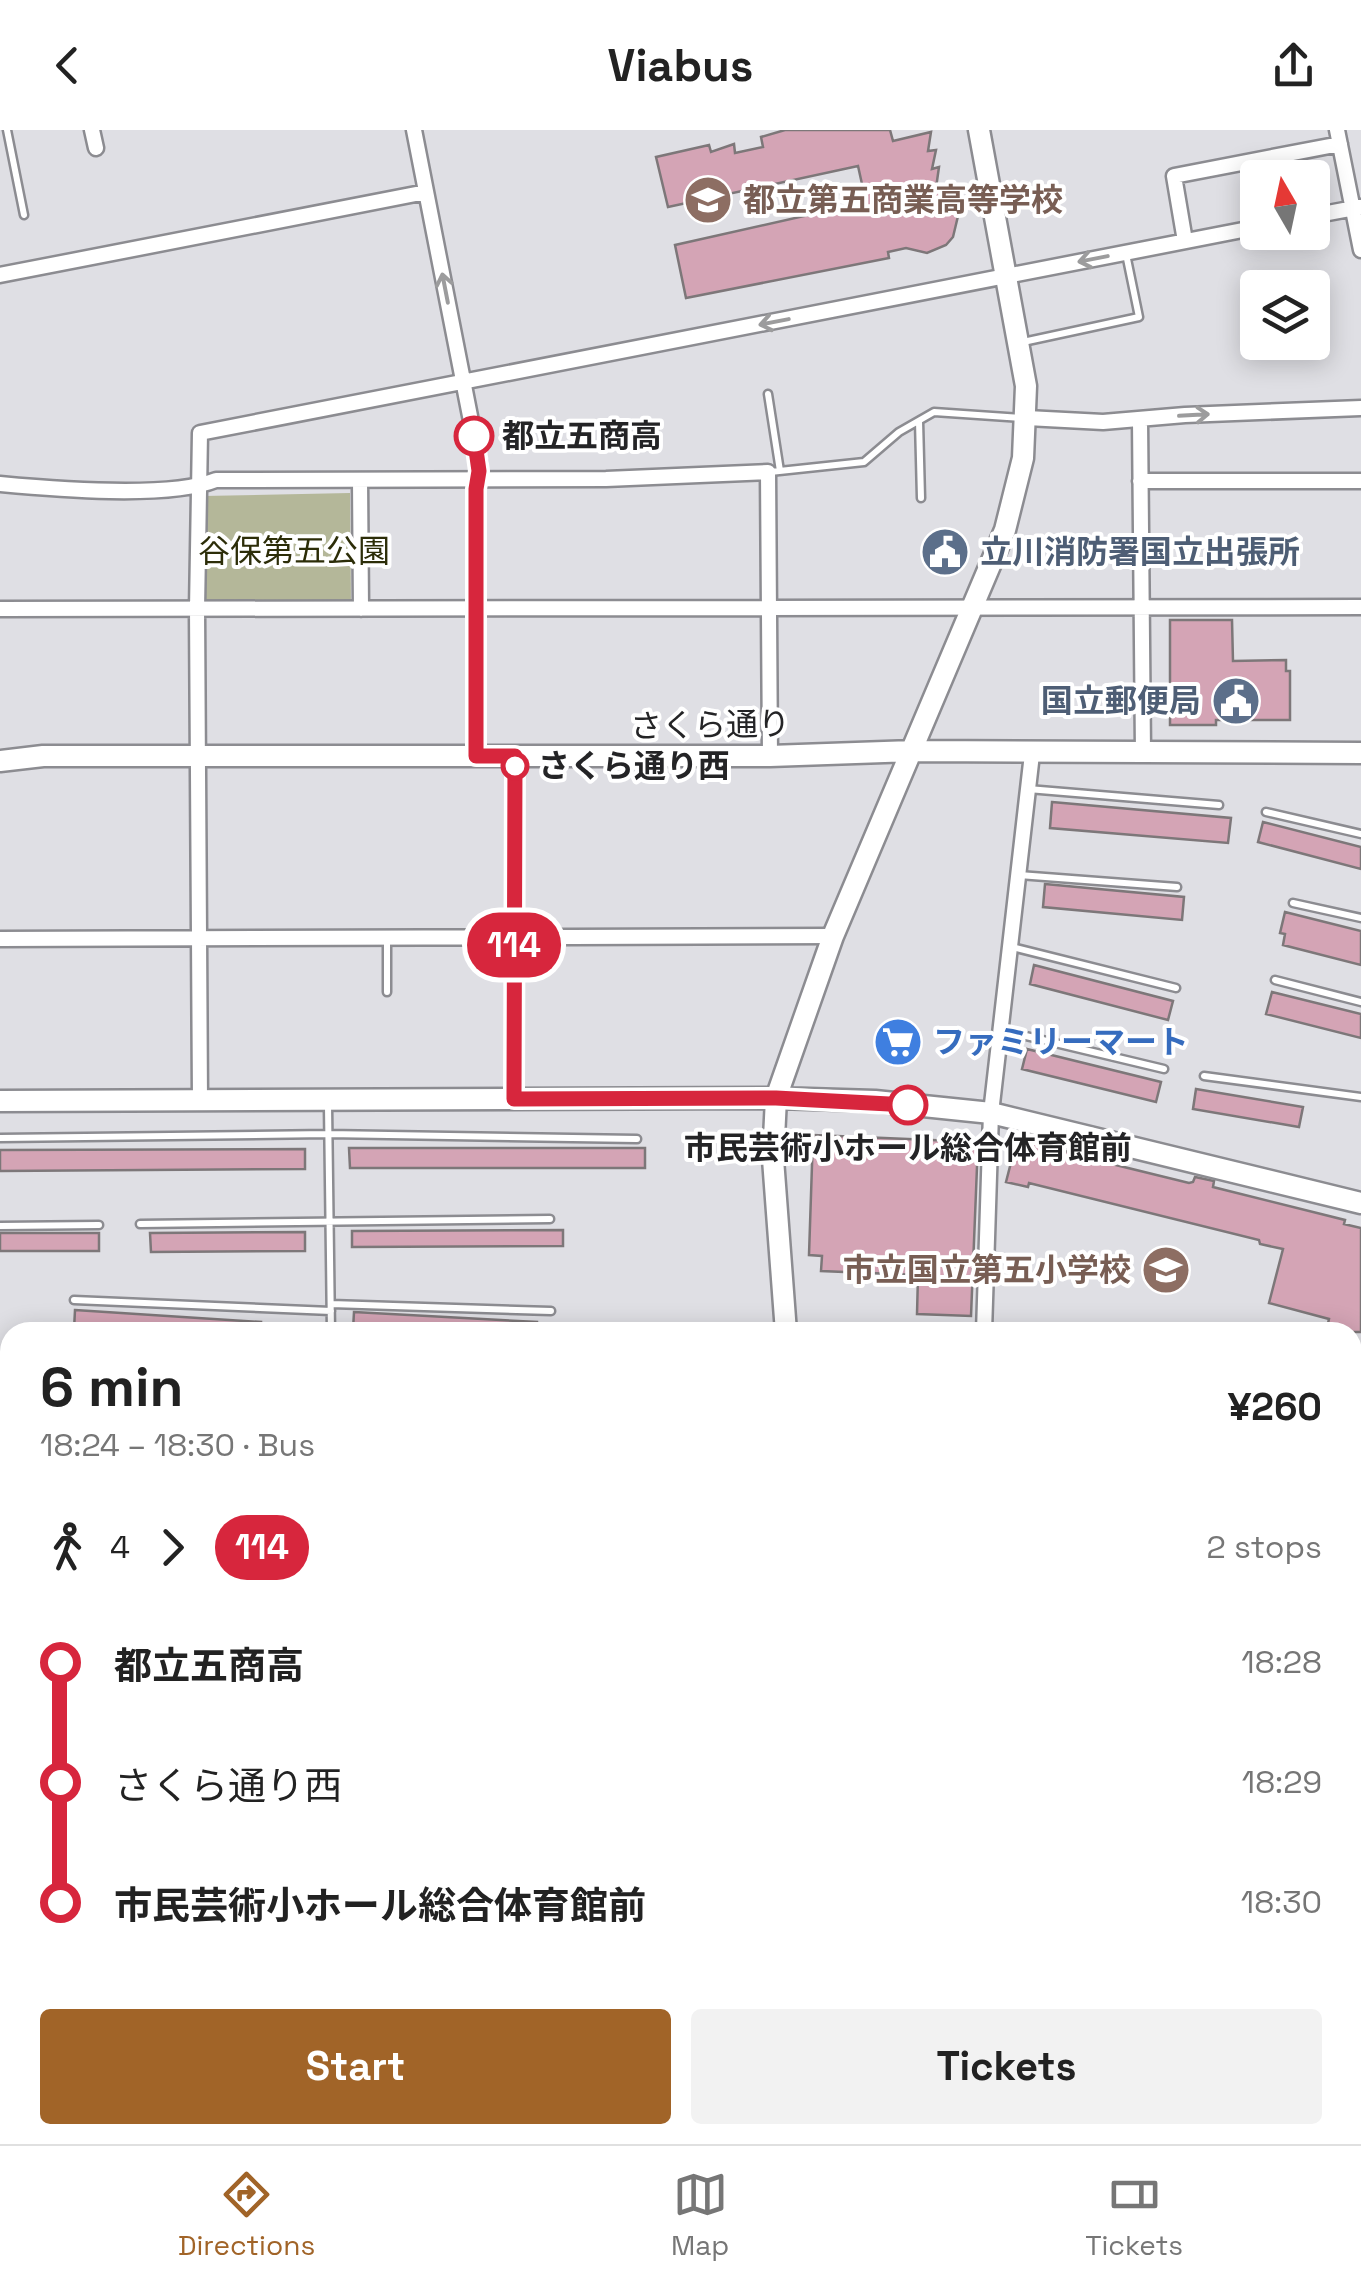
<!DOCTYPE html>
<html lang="en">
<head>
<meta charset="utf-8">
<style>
  body { margin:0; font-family:"Space Grotesk","Noto Sans JP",sans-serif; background:#f2f2f2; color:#222; height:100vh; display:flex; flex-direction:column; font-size:38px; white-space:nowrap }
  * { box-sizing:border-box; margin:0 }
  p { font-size:32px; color:#767676 }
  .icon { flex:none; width:55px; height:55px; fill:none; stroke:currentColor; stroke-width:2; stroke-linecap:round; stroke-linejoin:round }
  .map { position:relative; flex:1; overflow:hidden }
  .details { position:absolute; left:0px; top:1192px; width:1362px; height:822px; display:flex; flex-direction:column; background:#fff; border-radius:30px 30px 0 0; box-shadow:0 5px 25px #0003 }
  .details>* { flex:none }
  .badge { padding:0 20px; border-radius:32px; font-size:35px; line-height:65px }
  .needle { width:65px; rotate:351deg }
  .buttons { position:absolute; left:1240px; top:30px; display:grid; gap:20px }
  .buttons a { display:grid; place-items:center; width:90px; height:90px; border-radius:10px; background:#fff; box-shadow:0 5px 25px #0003; font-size:50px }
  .map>.badge { position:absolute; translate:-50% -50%; box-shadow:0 0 0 5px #fff }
  .legs { display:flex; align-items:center; gap:15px; height:110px; padding:0 40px; font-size:32px }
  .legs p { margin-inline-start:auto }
  .overview { display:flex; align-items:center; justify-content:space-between; height:170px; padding:0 40px }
  h1 { font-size:55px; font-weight:600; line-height:75px }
  .cta { display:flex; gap:20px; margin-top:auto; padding:20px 40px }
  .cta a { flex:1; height:115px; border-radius:10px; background:#a16428; color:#fff; font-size:40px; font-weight:600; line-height:115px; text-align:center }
  .cta a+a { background:#f2f2f2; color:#222 }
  ul { padding:0 40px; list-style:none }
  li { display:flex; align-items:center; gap:35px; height:120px; font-size:38px }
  li i { display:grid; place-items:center; width:15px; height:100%; margin:0 12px; background:currentColor }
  li i::after { content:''; width:25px; height:25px; margin:-12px; border:8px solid; border-radius:50%; background:#fff }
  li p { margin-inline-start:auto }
  li:first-child i { background:linear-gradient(#0000 50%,currentColor 0) }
  li:last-child i { background:linear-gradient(currentColor 50%,#0000 0) }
  header { display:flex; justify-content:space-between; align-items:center; height:130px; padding:0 40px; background:#fff; font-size:45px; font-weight:600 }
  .dock { display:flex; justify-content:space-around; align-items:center; height:140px; border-top:2px solid #e0e0e0; background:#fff; font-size:28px; color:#767676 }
  .dock a { display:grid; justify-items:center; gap:5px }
  .dock .current { color:#a16428 }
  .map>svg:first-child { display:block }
  .green { fill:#b4b799 }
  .building { fill:#d4a4b5; stroke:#7d7779; stroke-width:2.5 }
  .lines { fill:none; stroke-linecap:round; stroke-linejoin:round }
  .lane-casing { stroke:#8c8c91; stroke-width:11 }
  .street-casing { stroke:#8c8c91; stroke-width:19 }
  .secondary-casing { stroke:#8c8c91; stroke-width:25 }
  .lane { stroke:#fff; stroke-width:6 }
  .street { stroke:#fff; stroke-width:14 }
  .secondary { stroke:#fff; stroke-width:20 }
  .rail { stroke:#7a7a7e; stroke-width:5; stroke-dasharray:18 18; stroke-linecap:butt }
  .oneway { stroke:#9c9c9d }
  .line-1-casing { stroke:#fff; stroke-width:22 }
  .line-1 { stroke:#d7263d; stroke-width:15 }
  .stop-1-dot { fill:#fff; stroke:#d7263d; stroke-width:5 }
  .labels { text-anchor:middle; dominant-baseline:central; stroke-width:8; stroke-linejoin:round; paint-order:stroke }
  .education-label { font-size:32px; font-weight:bold; fill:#785e54; stroke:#fff; text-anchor:start }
  .stop-label { font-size:32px; font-weight:bold; fill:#242426; stroke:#fff; text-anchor:start }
  .park-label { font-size:32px; fill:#2c2d08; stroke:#fff }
  .service-label { font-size:32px; font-weight:bold; fill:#4e5e75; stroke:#fff; text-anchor:start }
  .street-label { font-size:32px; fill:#242426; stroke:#fff }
  .shop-label { font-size:32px; font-weight:bold; fill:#366cbe; stroke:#fff; text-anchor:start }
</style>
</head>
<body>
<header><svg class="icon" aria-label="back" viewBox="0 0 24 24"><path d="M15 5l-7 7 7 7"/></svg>Viabus<svg class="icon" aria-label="share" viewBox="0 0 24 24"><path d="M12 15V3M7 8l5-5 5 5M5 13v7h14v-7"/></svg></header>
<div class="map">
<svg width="1361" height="2014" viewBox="0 0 1361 2014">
  <rect width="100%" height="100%" fill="#dfdfe4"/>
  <path class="green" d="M350,363L351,476H203V366Z"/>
  <path class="building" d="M785,0H890L893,11L931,2L928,21L936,20L932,39L939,37L936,58L951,68L958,86L953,107L946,115L927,123L906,118L888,122L889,128L686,168L675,115L866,72L858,36L668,77L656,27L709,15L711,22L734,14L735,23L763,17L761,7Z
    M1170,490H1232L1233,531L1286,530V541H1290V590H1216V595H1170Z
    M1052,672L1231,688L1228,713L1050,698Z
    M1263,692L1361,717V739L1258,712Z
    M1045,754L1184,767L1182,790L1043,777Z
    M1285,782L1361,801V835L1283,815L1285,804L1280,803Z
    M1034,835L1173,871L1168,890L1030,854Z
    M1272,862L1361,884V908L1266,884Z
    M1027,919L1161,952L1156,972L1022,939Z
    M1196,959L1303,977L1299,997L1193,979Z
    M813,1005L978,1012L971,1186L917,1184L918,1145L821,1141L822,1126L809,1125Z
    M1017,1009L1092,1028L1093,1022L1118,1028L1116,1035L1189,1053L1193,1052L1195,1047L1214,1051L1213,1057L1345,1090L1344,1094L1361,1098V1202H1326L1329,1189L1269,1173L1283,1119L1260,1114L1259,1110L1029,1053L1028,1057L1006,1052Z
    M349,1018H645V1038H350Z
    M305,1019V1039L0,1041V1020Z
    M563,1100V1116L352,1117V1101Z
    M305,1102V1121L151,1122L150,1103Z
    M0,1103H99V1121H0Z
    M75,1180L261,1192L260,1202L74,1200Z
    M354,1182L537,1192V1202L353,1200Z"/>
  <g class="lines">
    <g class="lane-casing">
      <path id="lane" d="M7,0L24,85
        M1023,212L1139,187L1126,124
        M768,264L780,341
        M919,291L921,368
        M770,342L864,332L899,302L934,282L1020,288
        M1028,659L1219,675
        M1266,682L1361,704
        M1019,745L1177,757
        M1293,773L1361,788
        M1012,817L1176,858
        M1275,850L1361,872
        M387,862V808
        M1001,900L1164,939
        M1204,946L1361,967
        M328,976L331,1202
        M0,1008L328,1004L637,1009
        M140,1094L550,1089
        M0,1096L99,1095
        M74,1170L331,1181
        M331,1174L551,1181
        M269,2005L271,2014"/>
    </g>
    <g class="street-casing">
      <path id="street" d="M92,0L96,18
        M414,0L479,332L476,359L477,626
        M1337,0L1361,120
        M1312,86L1360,77
        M1185,111L1174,46L1340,14
        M0,145L426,62
        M1027,288L1103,292L1185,285L1361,278
        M1140,290L1143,623
        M360,350L361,479
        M1140,351H1361
        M0,354C53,359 168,369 216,350L606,349L768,342L770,626
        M0,479L1361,477
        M0,809L833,806
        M514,969L515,626
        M200,970L197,479L200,303L1258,97
        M984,1202L991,983L1032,624
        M0,1352H10
        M1352,1493L1361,1458
        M1352,1662L1361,1663
        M0,1696L10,1697"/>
    </g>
    <g class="secondary-casing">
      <path id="secondary" d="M0,631L43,626H770L913,621L1361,623
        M0,971L776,968L875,971L991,983L1361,1073
        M786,1202L773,1029L776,968L833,806L1005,400L1023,328L1026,256L979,0
        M1352,1527L1361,1529
        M0,1581L10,1582
        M562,2014L647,2005L1166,2014
        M1224,2014H1229"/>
    </g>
    <use href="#lane" class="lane"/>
    <use href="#street" class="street"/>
    <use href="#secondary" class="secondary"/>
    <path class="rail" d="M0,1380H10
      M1352,1552L1361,1554"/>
  </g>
  <defs><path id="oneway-shaft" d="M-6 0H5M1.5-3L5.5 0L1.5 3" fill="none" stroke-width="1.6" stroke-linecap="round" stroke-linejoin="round" transform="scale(2.5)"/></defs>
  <g class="oneway">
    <use href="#oneway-shaft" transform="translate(1093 129) rotate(169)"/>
    <use href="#oneway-shaft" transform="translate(445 158) rotate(-101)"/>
    <use href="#oneway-shaft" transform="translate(774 192) rotate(169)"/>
    <use href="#oneway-shaft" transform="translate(1194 285) rotate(-3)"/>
  </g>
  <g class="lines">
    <g class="line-1-casing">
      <path id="line-1" d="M474,306L479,341L476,359V626H515L514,969L776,968L908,975"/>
    </g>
    <use href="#line-1" class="line-1"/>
  </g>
  <defs>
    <g id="school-disc" transform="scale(2.5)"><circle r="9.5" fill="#8d6e63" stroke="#fff"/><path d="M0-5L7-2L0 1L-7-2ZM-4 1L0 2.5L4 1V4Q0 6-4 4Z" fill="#fff"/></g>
    <g id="civic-disc" transform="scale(2.5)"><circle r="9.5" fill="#5c6f8a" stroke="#fff"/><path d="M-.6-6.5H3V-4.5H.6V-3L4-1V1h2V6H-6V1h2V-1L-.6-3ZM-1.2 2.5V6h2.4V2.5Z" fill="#fff"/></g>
    <g id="supermarket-disc" transform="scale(2.5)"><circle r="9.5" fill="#3f7fe0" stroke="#fff"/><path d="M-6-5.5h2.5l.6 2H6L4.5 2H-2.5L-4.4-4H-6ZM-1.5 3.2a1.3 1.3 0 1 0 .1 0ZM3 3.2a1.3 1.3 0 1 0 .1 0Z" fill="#fff"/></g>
  </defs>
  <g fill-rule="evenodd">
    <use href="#school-disc" x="708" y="70"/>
    <use href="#civic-disc" x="945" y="422"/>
    <use href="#civic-disc" x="1236" y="571"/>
    <use href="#supermarket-disc" x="898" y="912"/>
    <use href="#school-disc" x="1166" y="1140"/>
  </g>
  <g class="stop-1-dot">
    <circle cx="474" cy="306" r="18"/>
    <circle cx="515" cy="636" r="12"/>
    <circle cx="908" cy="975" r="18"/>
  </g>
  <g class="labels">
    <g class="education-label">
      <text x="743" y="70">都立第五商業高等学校</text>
      <text x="1131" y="1140" text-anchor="end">市立国立第五小学校</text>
    </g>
    <g class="stop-label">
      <text x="502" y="306">都立五商高</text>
      <text x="538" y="636">さくら通り西</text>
      <text x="908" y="1018" text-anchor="middle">市民芸術小ホール総合体育館前</text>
    </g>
    <g class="park-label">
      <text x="294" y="421">谷保第五公園</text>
    </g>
    <g class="service-label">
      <text x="980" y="422">立川消防署国立出張所</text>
      <text x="1201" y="571" text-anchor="end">国立郵便局</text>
    </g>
    <g class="street-label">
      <text transform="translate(710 595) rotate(-1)">さくら通り</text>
    </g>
    <g class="shop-label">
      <text x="933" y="912">ファミリーマート</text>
    </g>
  </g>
</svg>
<div class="buttons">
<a><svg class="needle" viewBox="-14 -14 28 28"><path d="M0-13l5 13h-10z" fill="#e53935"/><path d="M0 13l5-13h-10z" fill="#767676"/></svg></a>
<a><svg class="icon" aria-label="layers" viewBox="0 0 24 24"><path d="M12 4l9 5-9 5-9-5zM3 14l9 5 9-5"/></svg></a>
</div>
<b class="badge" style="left:514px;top:815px;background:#d7263d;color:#fff">114</b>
<section class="details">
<div class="overview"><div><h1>6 min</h1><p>18:24 – 18:30 · Bus</p></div><b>¥260</b></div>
<div class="legs"><svg class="icon" aria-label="walk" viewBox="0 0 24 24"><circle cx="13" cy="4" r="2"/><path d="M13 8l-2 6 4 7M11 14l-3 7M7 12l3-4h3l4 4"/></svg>4<svg class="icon" aria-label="forward" viewBox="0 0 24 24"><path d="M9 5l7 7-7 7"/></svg><b class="badge" style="background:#d7263d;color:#fff">114</b><p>2 stops</p></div>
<ul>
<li><i style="color:#d7263d"></i><b>都立五商高</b><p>18:28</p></li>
<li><i style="color:#d7263d"></i><span>さくら通り西</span><p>18:29</p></li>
<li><i style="color:#d7263d"></i><b>市民芸術小ホール総合体育館前</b><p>18:30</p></li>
</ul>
<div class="cta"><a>Start</a><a>Tickets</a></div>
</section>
</div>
<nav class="dock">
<a class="current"><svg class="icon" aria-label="directions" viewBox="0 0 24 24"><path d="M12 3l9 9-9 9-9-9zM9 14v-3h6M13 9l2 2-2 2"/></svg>Directions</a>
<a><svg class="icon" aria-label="map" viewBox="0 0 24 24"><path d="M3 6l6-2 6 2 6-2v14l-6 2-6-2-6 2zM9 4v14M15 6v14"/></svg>Map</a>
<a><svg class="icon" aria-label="tickets" viewBox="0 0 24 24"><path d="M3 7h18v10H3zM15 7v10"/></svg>Tickets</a>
</nav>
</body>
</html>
